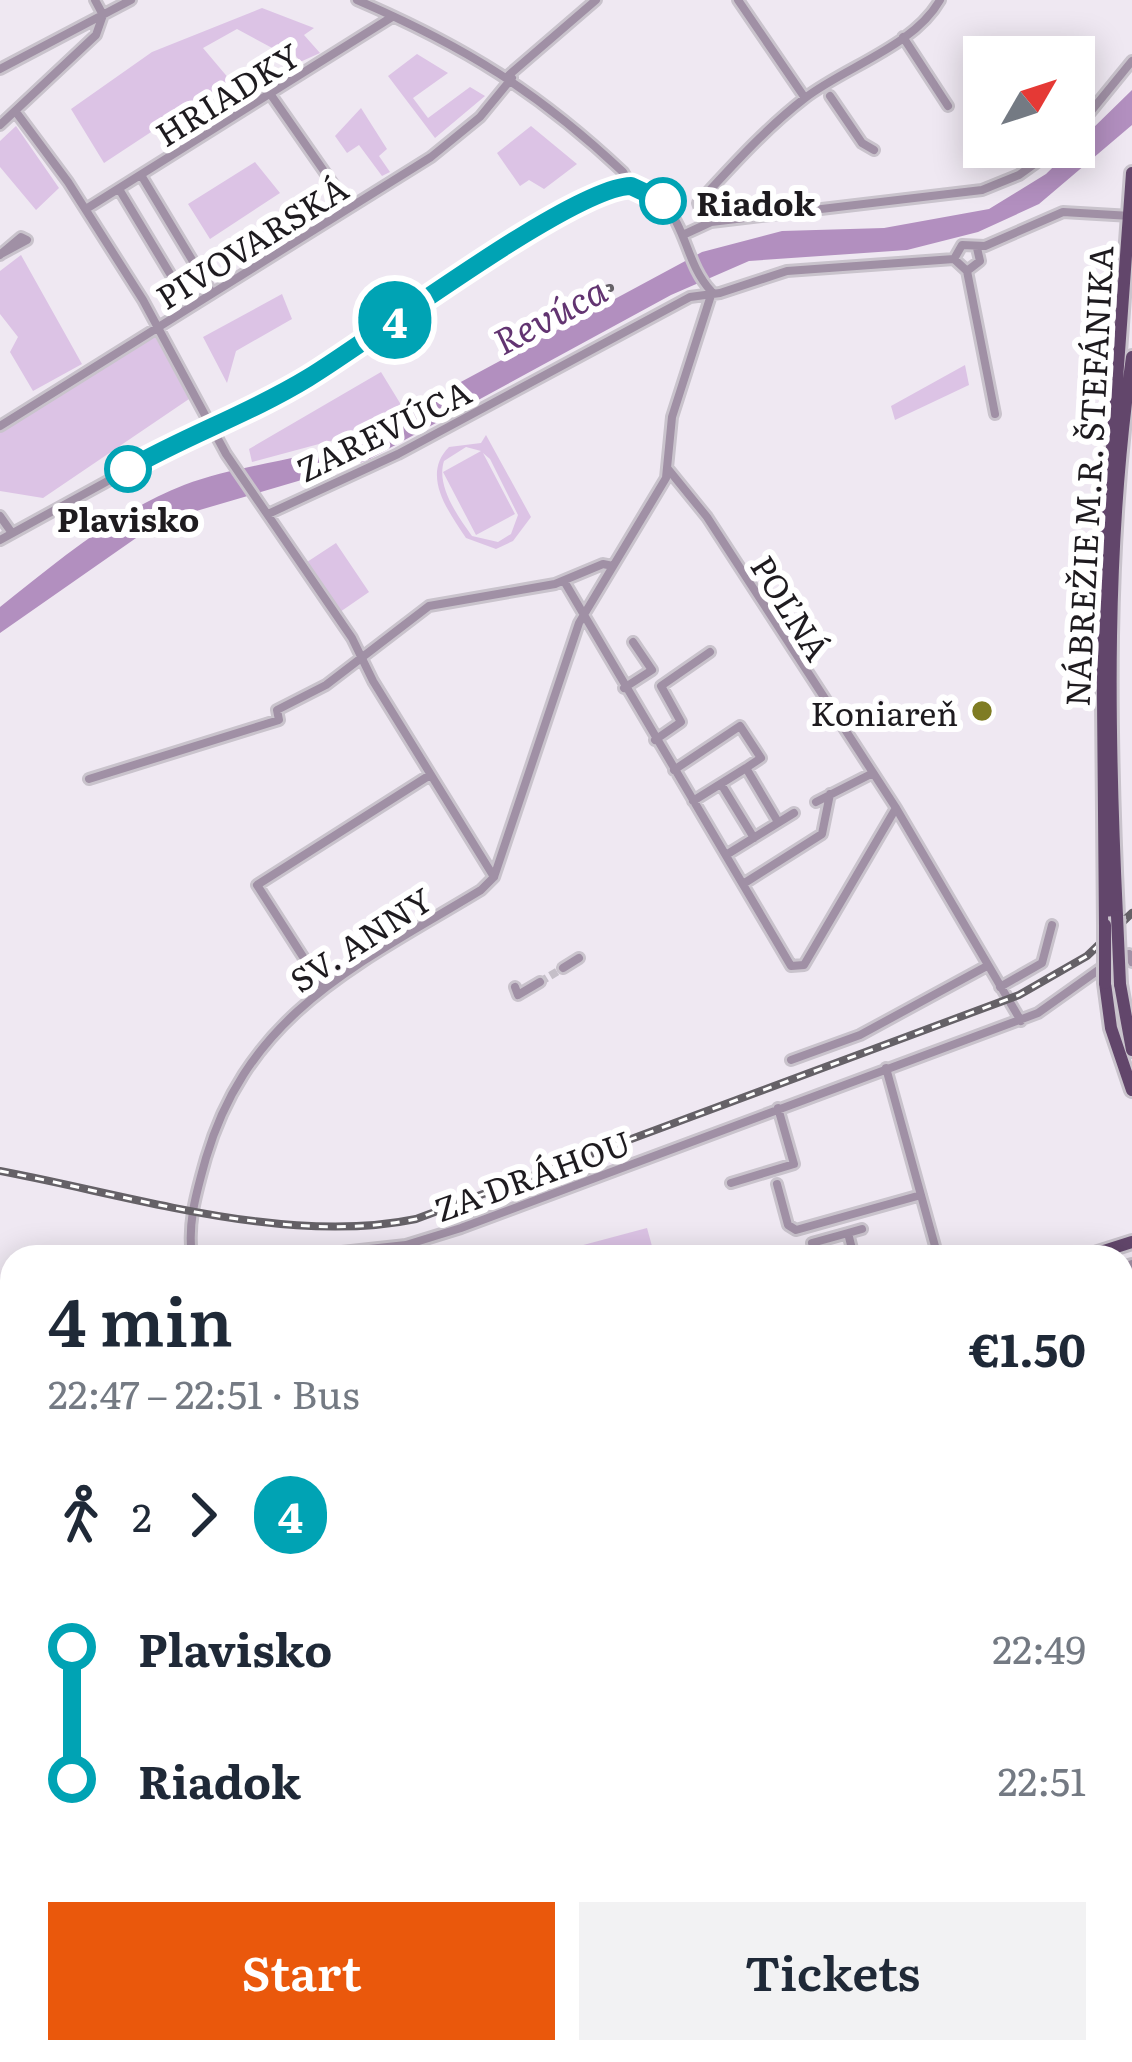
<!DOCTYPE html>
<html lang="en">
<head>
<meta charset="utf-8">
<style>
  body { margin:0; font-family:Literata,serif; background:#f2f2f3; color:#1f2937; height:100vh; display:flex; flex-direction:column; font-size:45px; white-space:nowrap }
  * { box-sizing:border-box; margin:0 }
  p { font-size:39px; color:#747a83 }
  .icon { flex:none; width:66px; height:66px; fill:none; stroke:currentColor; stroke-width:2; stroke-linecap:round; stroke-linejoin:round }
  .map { position:relative; flex:1; overflow:hidden }
  .panel { position:absolute; left:0px; top:1245px; width:1134px; height:819px; display:flex; flex-direction:column; background:#fff; border-radius:36px 36px 0 0; box-shadow:0 6px 30px #0003 }
  .panel>* { flex:none }
  .badge { padding:0 24px; border-radius:39px; font-size:42px; line-height:78px }
  .needle { width:78px; rotate:51deg }
  .tools { position:absolute; left:963px; top:36px; display:grid; gap:24px }
  .tools a { display:grid; place-items:center; width:132px; height:132px; border-radius:0px; background:#fff; box-shadow:0 6px 30px #0003; font-size:60px }
  .map>.badge { position:absolute; translate:-50% -50%; box-shadow:0 0 0 6px #fff }
  .legs { display:flex; align-items:center; gap:18px; height:132px; padding:0 48px; font-size:39px }
  .legs p { margin-inline-start:auto }
  .headline { display:flex; align-items:center; justify-content:space-between; height:204px; padding:0 48px }
  h1 { font-size:66px; font-weight:600; line-height:90px }
  .button { display:flex; gap:24px; margin-top:auto; padding:24px 48px }
  .button a { flex:1; height:138px; border-radius:0px; background:#ea580c; color:#fff; font-size:48px; font-weight:600; line-height:138px; text-align:center }
  .button a+a { background:#f2f2f3; color:#1f2937 }
  ul { padding:0 48px; list-style:none }
  li { display:flex; align-items:center; gap:42px; height:132px; font-size:45px }
  li i { display:grid; place-items:center; width:18px; height:100%; margin:0 15px; background:currentColor }
  li i::after { content:''; width:30px; height:30px; margin:-15px; border:9px solid; border-radius:50%; background:#fff }
  li p { margin-inline-start:auto }
  li:first-child i { background:linear-gradient(#0000 50%,currentColor 0) }
  li:last-child i { background:linear-gradient(currentColor 50%,#0000 0) }
  .map>svg:first-child { display:block }
  .green { fill:#dcc3e5; fill-rule:evenodd }
  .water { fill:#b28fbf }
  .lines { fill:none; stroke-linecap:round; stroke-linejoin:round }
  .street-tunnel { stroke:#c5bfc8; stroke-width:8; stroke-dasharray:8 4; stroke-linecap:butt }
  .street-casing { stroke:#c9c3cc; stroke-width:14 }
  .secondary-casing { stroke:#c9c3cc; stroke-width:16 }
  .primary-casing { stroke:#c9c3cc; stroke-width:18 }
  .street { stroke:#a090a5; stroke-width:8 }
  .secondary { stroke:#7c6583; stroke-width:10 }
  .primary { stroke:#62466b; stroke-width:12 }
  .rail-casing { stroke:#656167; stroke-width:8 }
  .rail { stroke:#fff; stroke-width:3; stroke-dasharray:9; stroke-linecap:butt }
  .primary-bridge-casing { stroke:#c9c3cc; stroke-width:18; stroke-linecap:butt }
  .primary-bridge { stroke:#62466b; stroke-width:12 }
  .line-1-casing { stroke:#fff; stroke-width:27 }
  .line-1 { stroke:#00a3b4; stroke-width:18 }
  .stop-1-dot { fill:#fff; stroke:#00a3b4; stroke-width:6 }
  .poi-dot { fill:#7f7c23; stroke:#fff; stroke-width:4.5 }
  .labels { text-anchor:middle; dominant-baseline:central; stroke-width:12; stroke-linejoin:round; paint-order:stroke }
  .street-label { font-size:33px; fill:#1e1b1f; stroke:#fff }
  .stop-label { font-size:33px; font-weight:bold; fill:#1e1b1f; stroke:#fff; text-anchor:start }
  .poi-label { font-size:33px; fill:#1e1b1f; stroke:#fff; text-anchor:end }
  .water-label { font-size:36px; font-style:italic; fill:#623471; stroke:#fff }
</style>
</head>
<body>
<div class="map">
<svg width="1132" height="2062" viewBox="0 0 1132 2062">
  <rect width="100%" height="100%" fill="#efe8f2"/>
  <path class="green" d="M262,8L314,28L304,35L320,53L300,62L288,44L274,49L237,29L203,48L230,80L104,163L71,109L152,52Z
    M417,54L448,73L413,98L428,118L470,87L485,96L435,138L388,76Z
    M361,108L387,149L379,156L390,172L382,176L359,145L347,153L335,136Z
    M16,126L59,188L36,210L0,167V141Z
    M531,126L577,164L544,189L529,180L520,186L497,153Z
    M255,162L280,193L210,239L188,204Z
    M21,255L82,364L33,391L10,352L18,337L0,314V271Z
    M282,294L292,319L236,351L227,383L203,337Z
    M155,336L189,399L43,498L0,491V431Z
    M965,365L969,385L895,420L891,406Z
    M381,372L403,408L345,437L252,462L249,449Z
    M486,435L531,517L513,541L496,549L466,538C448,511 421,475 449,447L481,443ZM466,447L481,451L443,472L476,535L515,514L483,453L490,459L518,515L511,534L498,542L472,536C457,515 436,486 444,461Z
    M336,543L369,592L340,612L307,562Z
    M647,1228L655,1257H559L557,1252Z"/>
  <path class="water" d="M1132,90V125L1039,204L978,232L907,250L749,261L671,295L366,461L159,522L0,633V607C57,562 115,512 184,485C239,464 299,462 353,440L702,252L782,231L884,228L989,209L1046,174Z"/>
  <g class="lines">
    <path class="street-tunnel" d="M540,982L563,968"/>
    <g class="street-casing">
      <path id="street" d="M95,0L103,15
        M357,0C464,46 538,92 623,172L631,186C689,200 678,255 711,291
        M738,0L805,98
        M903,37L948,106
        M0,69L131,0
        M509,75L596,0
        M271,95L349,207
        M830,96L862,143L874,150
        M16,112L68,182L143,300L226,454L352,638L373,681L494,877
        M0,125L96,35L103,15
        M1074,132L1132,61
        M141,175L212,293
        M119,189L190,307
        M86,209L392,17
        M705,223L698,203C732,166 765,129 805,98C847,66 914,46 940,0
        M685,234L711,222L982,190L1019,175L1058,147
        M0,255L1,254L21,237L27,240L1,254
        M954,259L967,271L995,414
        M967,271L980,261L977,248
        M0,426L431,157L480,117L512,78
        M180,440L243,415
        M668,469L707,517L896,808L1021,1021
        M268,514L398,454L690,297L720,293L787,271L954,259L962,245L985,246L1063,212L1131,216
        M0,516L12,533
        M0,540L179,442L239,421L499,253L598,195L631,186
        M564,581L791,966L804,965L896,808
        M624,688L652,670L633,642
        M655,740L681,722L661,686L710,652
        M674,770L740,726L761,758L746,768
        M89,779L279,720L277,710L326,685L429,606L555,584L603,564L613,566
        M721,784L754,838
        M693,801L746,768L778,822
        M816,802L873,773
        M726,855L794,813
        M743,884L822,834L830,794
        M1116,957L1129,954L1132,962
        M563,968L579,958
        M515,987L518,995L540,982
        M1000,987L1042,963L1052,925
        M323,988L257,885L430,775
        M791,1060L860,1035L987,966
        M886,1068L938,1257
        M731,1183L794,1164L778,1108
        M777,1184L788,1225L796,1230L921,1195
        M812,1243L848,1233
        M163,1257L191,1250
        M192,1257C187,1222 197,1191 206,1158C249,1012 359,964 481,890L494,877L579,623L666,478L672,417L712,292
        M296,1257L406,1245L461,1228L1038,1013L1104,966
        M854,1257L848,1233L862,1229
        M1122,1267L1132,1264"/>
    </g>
    <g class="secondary-casing">
      <path id="secondary" d="M530,2052L534,2062"/>
    </g>
    <g class="primary-casing">
      <path id="primary" d="M1117,916C1108,729 1105,543 1132,357
        M1105,925L1102,586L1132,173
        M1105,983L1111,1028L1132,1090
        M1120,984L1132,1050
        M1085,1257L1132,1242
        M0,1539L12,1536"/>
    </g>
    <use href="#street" class="street"/>
    <use href="#secondary" class="secondary"/>
    <use href="#primary" class="primary"/>
    <g class="rail-casing">
      <path id="rail" d="M606,289L610,288
        M0,1171C129,1195 286,1246 416,1219L1019,995L1087,956L1132,913"/>
    </g>
    <use href="#rail" class="rail"/>
    <g class="primary-bridge-casing">
      <path id="primary-bridge" d="M1117,916L1120,984
        M1105,925V983"/>
    </g>
    <use href="#primary-bridge" class="primary-bridge"/>
  </g>
  <g class="lines">
    <g class="line-1-casing">
      <path id="line-1" d="M128,469C187,435 249,414 308,378C370,341 572,187 631,186L663,201"/>
    </g>
    <use href="#line-1" class="line-1"/>
  </g>
  <g class="stop-1-dot">
    <circle cx="663" cy="201" r="21"/>
    <circle cx="128" cy="469" r="21"/>
  </g>
  <circle class="poi-dot" cx="982" cy="711" r="12"/>
  <g class="labels">
    <g class="street-label">
      <text transform="translate(227 93) rotate(-32)">HRIADKY</text>
      <text transform="translate(251 241) rotate(-32)">PIVOVARSKÁ</text>
      <text transform="translate(383 429) rotate(-26)">ZAREVÚCA</text>
      <text transform="translate(1087 476) rotate(-87)">NÁBREŽIE M.R. ŠTEFÁNIKA</text>
      <text transform="translate(792 607) rotate(58)">POĽNÁ</text>
      <text transform="translate(360 938) rotate(-33)">SV. ANNY</text>
      <text transform="translate(532 1174) rotate(-20)">ZA DRÁHOU</text>
    </g>
    <g class="stop-label">
      <text x="696" y="201">Riadok</text>
      <text x="128" y="517" text-anchor="middle">Plavisko</text>
    </g>
    <g class="poi-label">
      <text x="958" y="711">Koniareň</text>
    </g>
    <g class="water-label">
      <text transform="translate(549 314) rotate(-28)">Revúca</text>
    </g>
  </g>
</svg>
<div class="tools">
<a><svg class="needle" viewBox="-14 -14 28 28"><path d="M0-13l5 13h-10z" fill="#e53935"/><path d="M0 13l5-13h-10z" fill="#747a83"/></svg></a>
</div>
<b class="badge" style="left:395px;top:320px;background:#00a3b4;color:#fff">4</b>
<section class="panel">
<div class="headline"><div><h1>4 min</h1><p>22:47 – 22:51 · Bus</p></div><b>€1.50</b></div>
<div class="legs"><svg class="icon" aria-label="walk" viewBox="0 0 24 24"><circle cx="13" cy="4" r="2"/><path d="M13 8l-2 6 4 7M11 14l-3 7M7 12l3-4h3l4 4"/></svg>2<svg class="icon" aria-label="forward" viewBox="0 0 24 24"><path d="M9 5l7 7-7 7"/></svg><b class="badge" style="background:#00a3b4;color:#fff">4</b></div>
<ul>
<li><i style="color:#00a3b4"></i><b>Plavisko</b><p>22:49</p></li>
<li><i style="color:#00a3b4"></i><b>Riadok</b><p>22:51</p></li>
</ul>
<div class="button"><a>Start</a><a>Tickets</a></div>
</section>
</div>
</body>
</html>
